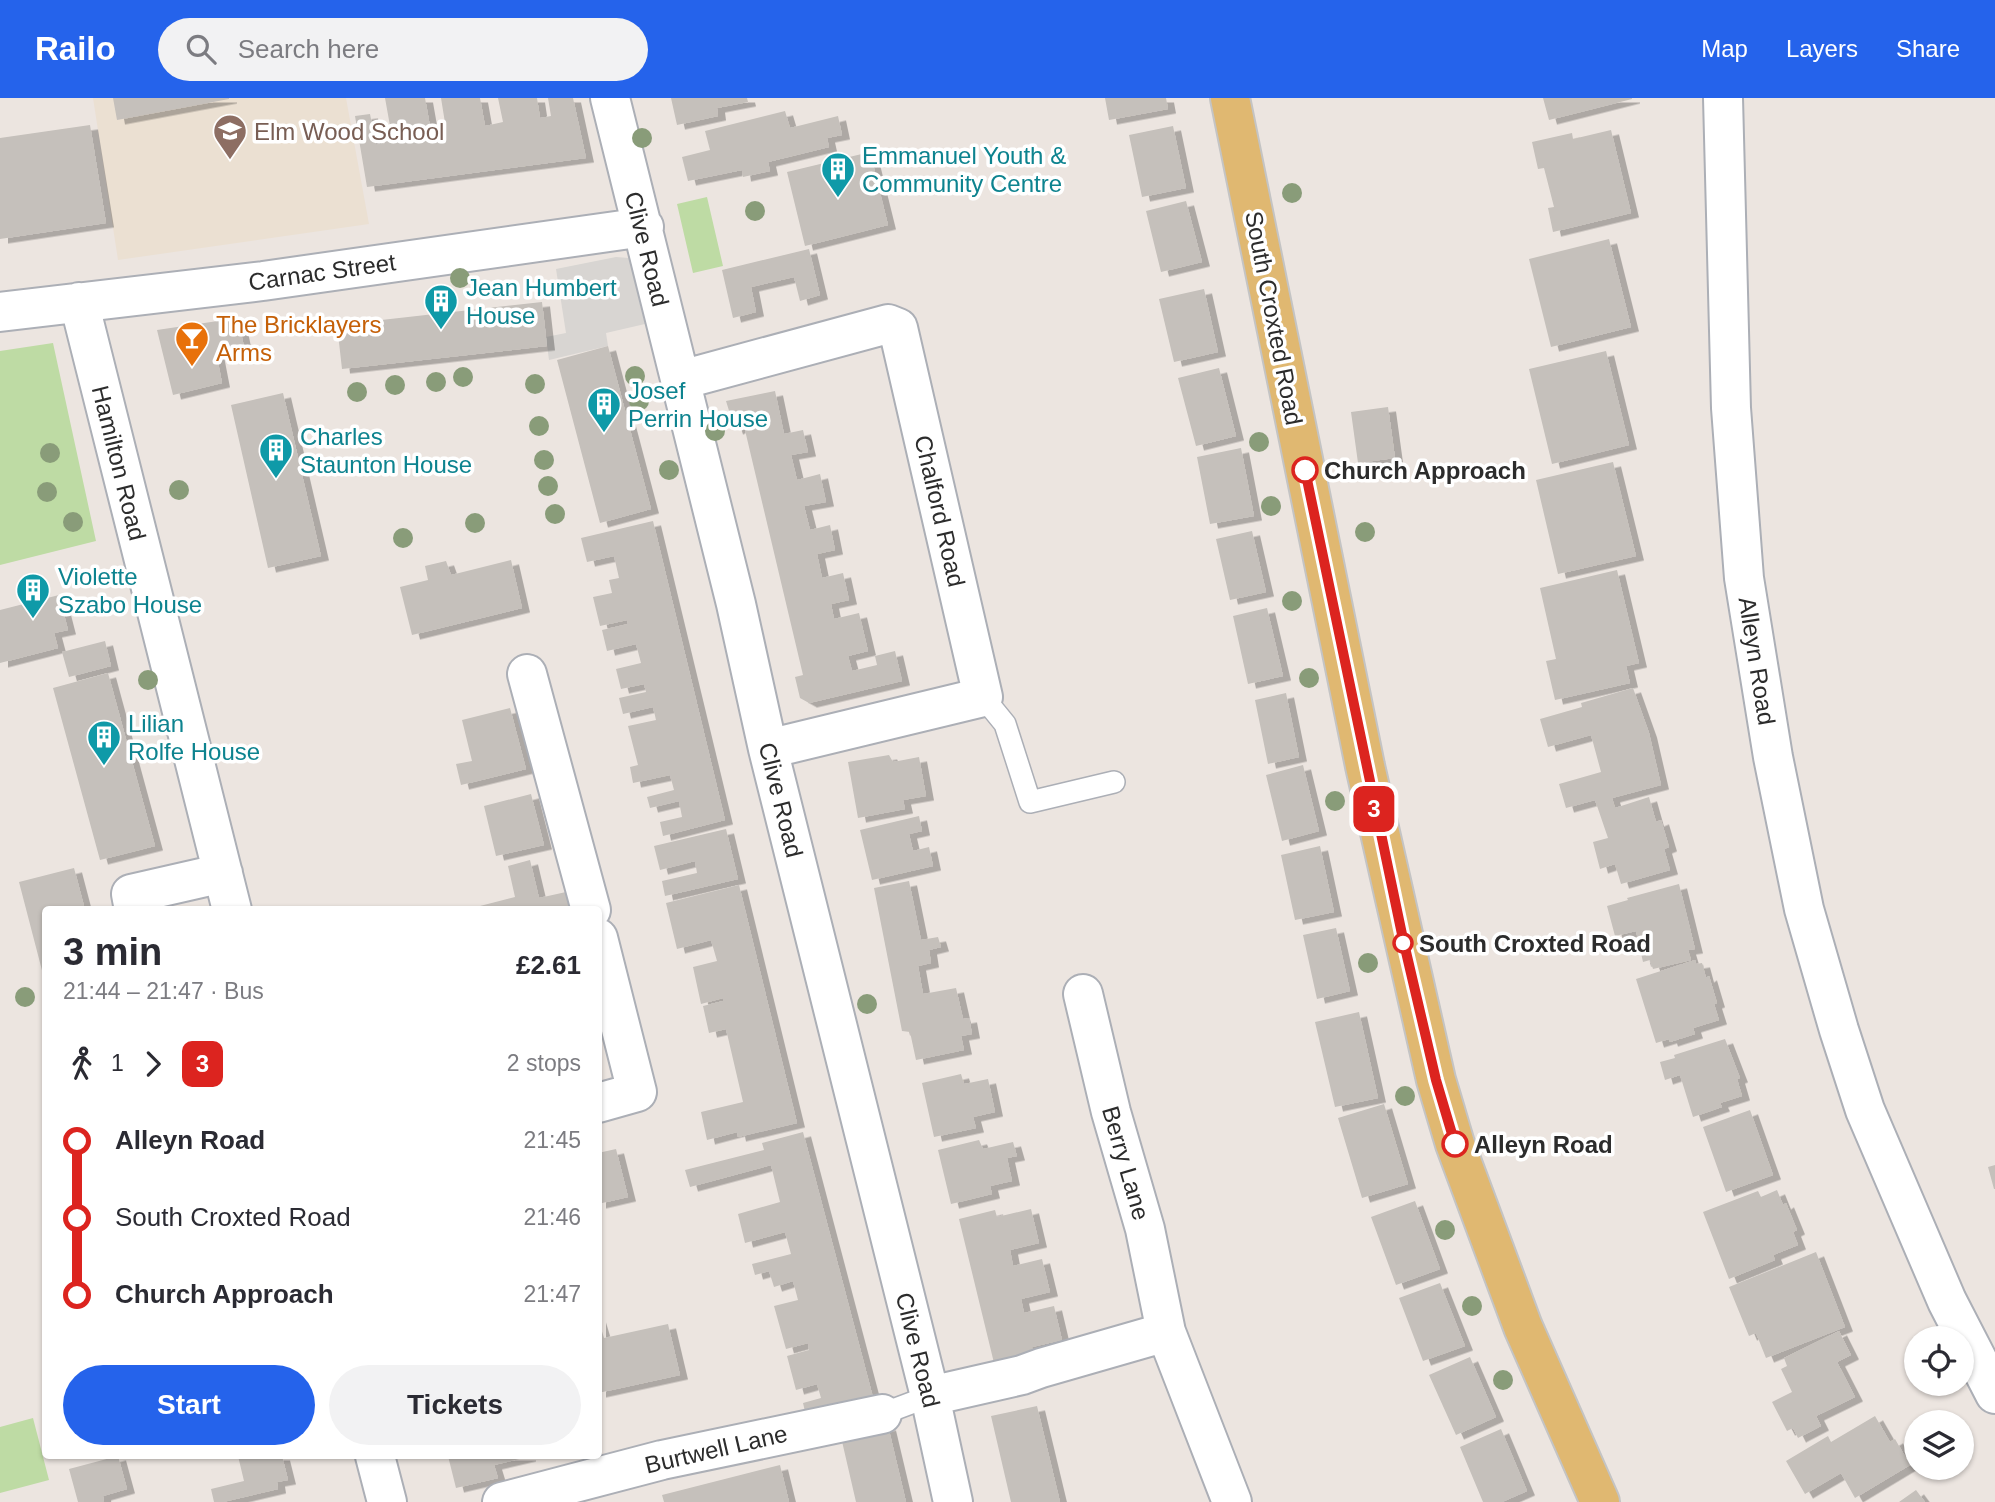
<!DOCTYPE html>
<html lang="en">
<head>
<meta charset="utf-8">
<style>
  body { margin:0; font-family:Helvetica,sans-serif; background:#f2f2f3; color:#2b2b33; height:100vh; display:flex; flex-direction:column; font-size:26px; white-space:nowrap }
  * { box-sizing:border-box; margin:0 }
  p { font-size:23px; color:#7c7c81 }
  .icon { flex:none; width:38px; height:38px; fill:none; stroke:currentColor; stroke-width:2; stroke-linecap:round; stroke-linejoin:round }
  .map { position:relative; flex:1; overflow:hidden }
  .panel { position:absolute; left:42px; top:808px; width:560px; height:553px; display:flex; flex-direction:column; background:#fff; border-radius:7px; box-shadow:0 2px 5px #0004 }
  .panel>* { flex:none }
  .badge { padding:0 14px; border-radius:10px; font-size:24px; line-height:46px }
  .tools { position:absolute; left:1904px; top:1228px; display:grid; gap:14px }
  .tools a { display:grid; place-items:center; width:70px; height:70px; border-radius:50%; background:#fff; box-shadow:0 2px 5px #0004; font-size:35px }
  .map>.badge { position:absolute; translate:-50% -50%; box-shadow:0 0 0 4px #fff }
  .legs { display:flex; align-items:center; gap:10px; height:77px; padding:0 21px; font-size:23px }
  .legs p { margin-inline-start:auto }
  .headline { display:flex; align-items:center; justify-content:space-between; height:119px; padding:0 21px }
  h1 { font-size:38px; font-weight:600; line-height:52px }
  .cta { display:flex; gap:14px; margin-top:auto; padding:14px 21px }
  .cta a { flex:1; height:80px; border-radius:42px; background:#2563eb; color:#fff; font-size:28px; font-weight:600; line-height:80px; text-align:center }
  .cta a+a { background:#f2f2f3; color:#2b2b33 }
  ul { padding:0 21px; list-style:none }
  li { display:flex; align-items:center; gap:24px; height:77px; font-size:26px }
  li i { display:grid; place-items:center; width:10px; height:100%; margin:0 9px; background:currentColor }
  li i::after { content:''; width:18px; height:18px; margin:-9px; border:5px solid; border-radius:50%; background:#fff }
  li p { margin-inline-start:auto }
  li:first-child i { background:linear-gradient(#0000 50%,currentColor 0) }
  li:last-child i { background:linear-gradient(currentColor 50%,#0000 0) }
  header { display:flex; align-items:center; gap:42px; box-sizing:border-box; height:98px; padding:0 35px; background:#2563eb; color:#fff }
  header strong { font-size:33px }
  nav { display:flex; gap:38px; margin-inline-start:auto; font-size:24px }
  .search { width:490px; height:63px; background:#f2f2f3; display:flex; align-items:center; gap:18px; box-sizing:border-box; padding:0 24px; border-radius:38px; color:#7c7c81; font-size:26px }
  .map>svg:first-child { display:block }
  .education { fill:#ebe0d2 }
  .green { fill:#bedba4 }
  .plaza { fill:#d8d5d2 }
  .building { fill:#c5c0bb; filter:url(#shadow) }
  .lines { fill:none; stroke-linecap:round; stroke-linejoin:round }
  .lane-casing { stroke:#acafb6; stroke-width:24 }
  .street-casing { stroke:#acafb6; stroke-width:42 }
  .primary-casing { stroke:#c4c4c4; stroke-width:42 }
  .lane { stroke:#fff; stroke-width:21 }
  .street { stroke:#fff; stroke-width:38 }
  .primary { stroke:#e0b871; stroke-width:38 }
  .tree { fill:#899c79 }
  .line-1-casing { stroke:#fff; stroke-width:16 }
  .line-1 { stroke:#dc241f; stroke-width:10 }
  .stop-1-dot { fill:#fff; stroke:#dc241f; stroke-width:3.5 }
  .labels { text-anchor:middle; dominant-baseline:central; stroke-width:7; stroke-linejoin:round; paint-order:stroke }
  .education-label { font-size:24px; fill:#785e54; stroke:#fff; text-anchor:start }
  .culture-label { font-size:24px; fill:#0d838f; stroke:#fff; text-anchor:start }
  .street-label { font-size:24px; fill:#2c2c2c; stroke:#fff }
  .food-label { font-size:24px; fill:#c56008; stroke:#fff; text-anchor:start }
  .stop-label { font-size:24px; font-weight:bold; fill:#2c2c2c; stroke:#fff; text-anchor:start }
</style>
</head>
<body>
<header>
<strong>Railo</strong>
<div class="search"><svg class="icon" aria-label="search" viewBox="0 0 24 24"><circle cx="10" cy="10" r="6"/><path d="M15 15l6 6"/></svg>Search here</div>
<nav><a>Map</a><a>Layers</a><a>Share</a></nav>
</header>
<div class="map">
<svg width="1995" height="1404" viewBox="0 0 1995 1404">
  <defs>
    <filter id="shadow"><feDropShadow dx="8" dy="4.5" stdDeviation="0" flood-color="#0004"/></filter>
  </defs>
  <rect width="100%" height="100%" fill="#ece5e0"/>
  <path class="education" d="M93,0H346L369,126L118,162Z"/>
  <path class="green" d="M707,99L723,168L693,175L677,106Z
    M53,245L96,443L0,467V253Z
    M33,1320L49,1382L0,1395V1329Z"/>
  <path class="plaza" d="M616,159L629,160L645,226L606,235L608,248L549,262L546,239L566,235L556,171Z"/>
  <path class="building" d="M113,0H229V1L117,22Z
    M385,0H425L431,34L446,31L441,0H480L485,28L503,24L498,0H537L540,20L551,18L548,0H573L586,60L367,89L355,18L370,16L376,47L385,45L384,41L392,39Z
    M671,0H747L748,4L717,10L718,18L677,27Z
    M1105,0H1166L1168,11L1109,22Z
    M1543,0H1632V1L1549,22Z
    M785,13L790,30L838,18L842,37L827,40L829,49L768,64L770,73L743,79L742,72L688,83L682,59L710,52L705,33Z
    M90,27L106,125L0,141V40Z
    M1173,28L1186,90L1142,99L1129,37Z
    M1611,32L1631,115L1553,134L1548,110L1554,109L1544,70L1538,71L1532,44L1572,35L1573,41Z
    M870,54L888,127L805,148L787,74Z
    M1186,103L1202,164L1161,174L1146,113Z
    M1609,141L1631,229L1551,249L1529,161Z
    M809,151L820,197L800,203L794,179L751,189L756,214L733,220L722,172Z
    M1204,191L1218,254L1174,264L1159,201Z
    M542,204L547,248L342,271L337,227Z
    M238,220L244,249L216,254L222,285L173,297L157,232Z
    M608,248L651,411L600,425L557,262Z
    M1606,253L1629,347L1552,366L1529,271Z
    M1219,270L1236,338L1196,348L1178,280Z
    M775,293L784,336L803,332L808,354L791,357L797,382L820,376L826,404L804,408L810,432L830,427L835,452L817,456L822,480L843,475L849,502L831,506L834,521L859,515L868,553L848,558L852,573L877,567L875,558L895,553L902,583L809,605L800,600L795,579L803,577L744,328L735,332L726,303Z
    M283,295L321,458L268,470L231,307Z
    M1388,309L1395,360L1358,365L1351,314Z
    M1241,350L1254,418L1210,426L1197,359Z
    M1613,364L1636,458L1558,476L1536,382Z
    M653,423L725,722L663,738L660,724L682,719L679,703L650,710L647,699L674,692L670,677L633,685L630,669L638,667L628,628L656,622L653,609L623,616L619,600L646,594L644,586L621,591L616,571L641,565L636,546L607,553L602,532L628,526L627,522L600,528L593,499L612,495L609,482L619,480L614,458L587,464L581,440Z
    M1252,433L1266,494L1230,502L1216,441Z
    M511,462L522,510L412,537L400,489L428,482L425,468L446,463L451,477Z
    M1617,472L1639,565L1626,568L1630,585L1555,602L1546,563L1556,561L1540,490Z
    M59,497L68,532L54,535L58,550L0,565V512Z
    M1267,510L1283,578L1248,586L1233,518Z
    M105,543L111,568L69,579L62,554Z
    M108,575L155,748L100,762L53,590Z
    M1633,590L1649,635L1661,687L1612,700L1615,710L1649,699L1656,724L1661,722L1669,749L1664,751L1670,772L1621,786L1615,766L1600,771L1593,744L1608,740L1595,702L1566,710L1559,686L1601,674L1591,637L1548,649L1540,621L1582,609L1581,605Z
    M1286,595L1299,659L1268,666L1255,602Z
    M510,610L526,671L461,687L456,666L472,663L462,622Z
    M889,657L893,664L919,659L926,698L903,702L905,711L858,720L848,664Z
    M1303,667L1319,733L1282,743L1266,677Z
    M531,696L544,747L496,758L484,708Z
    M919,718L922,733L909,736L913,753L929,749L933,768L872,782L860,732Z
    M726,731L738,781L665,798L662,783L697,775L695,763L660,772L654,748Z
    M1320,748L1334,814L1295,822L1281,757Z
    M530,762L539,800L566,794L571,812H481L480,808L515,799L508,768Z
    M74,770L85,812H46L45,884L19,784Z
    M909,783L921,842L938,839L941,849L929,852L931,865L918,868L923,896L956,890L963,921L969,920L972,936L961,938L964,952L916,962L910,934L902,933L874,790Z
    M1679,786L1695,851L1688,852L1691,862L1653,871L1650,862L1643,864L1636,833L1615,838L1607,808L1628,802L1627,800Z
    M739,787L797,1025L738,1039L737,1034L707,1042L701,1014L743,1004L726,931L709,935L703,908L723,903V900L701,906L693,869L717,863L711,842L677,851L666,805Z
    M1336,830L1350,893L1317,901L1303,837Z
    M1695,862L1696,866L1702,865L1706,880L1709,878L1717,905L1714,906L1719,922L1693,930L1695,936L1670,944L1669,941L1656,945L1636,881Z
    M1359,914L1378,1000L1335,1009L1315,924Z
    M1725,941L1740,980L1737,981L1742,998L1720,1005L1722,1009L1693,1019L1680,977L1665,982L1660,964L1675,960L1674,957Z
    M961,976L964,986L988,981L995,1014L973,1019L976,1030L934,1039L922,985Z
    M1384,1006L1408,1086L1362,1100L1338,1020Z
    M1750,1012L1773,1077L1726,1094L1703,1029Z
    M803,1034L875,1307L807,1322L803,1305L821,1300L817,1286L796,1292L787,1258L809,1252L808,1245L786,1251L774,1208L798,1202L793,1183L774,1189L769,1173L755,1177L752,1166L791,1156L785,1134L745,1145L738,1116L780,1104L771,1067L690,1089L685,1072L764,1052L762,1045Z
    M979,1042L983,1051L1013,1044L1017,1058L1007,1060L1012,1083L990,1088L992,1096L951,1106L938,1052Z
    M616,1051L628,1099L598,1106V1055Z
    M1995,1067V1091H1994L1988,1069Z
    M1777,1092L1783,1107L1786,1105L1797,1132L1793,1134L1798,1147L1773,1157L1775,1162L1729,1181L1703,1114L1758,1093L1761,1099Z
    M1415,1103L1440,1171L1396,1187L1371,1119Z
    M1031,1111L1039,1145L1010,1152L1013,1168L1042,1161L1050,1194L1021,1201L1024,1215L1054,1208L1062,1242L1032,1249L1033,1256L994,1265L959,1121L995,1112L997,1119Z
    M1816,1154L1845,1229L1766,1260L1756,1235L1749,1238L1729,1189Z
    M1440,1185L1465,1248L1423,1263L1399,1200Z
    M598,1220L604,1240L668,1226L680,1277L598,1295Z
    M1839,1233L1851,1257L1837,1264L1855,1299L1816,1318L1821,1328L1798,1340L1793,1330L1787,1333L1772,1304L1792,1294L1781,1271L1787,1268L1784,1260Z
    M1470,1259L1496,1319L1456,1337L1429,1277Z
    M1037,1308L1060,1404H1011L991,1318Z
    M1875,1318L1890,1344L1895,1341L1910,1367L1855,1400L1841,1375L1805,1396L1786,1363L1828,1338L1831,1344Z
    M888,1328L906,1404H856L841,1339Z
    M1501,1331L1527,1393L1502,1404H1483L1460,1349Z
    M118,1358L127,1391L103,1398L104,1404H78L69,1371Z
    M238,1358H282L288,1382L277,1384L278,1391L223,1404H214L211,1391L244,1383Z
    M448,1358H528V1359L494,1367L498,1380L456,1390Z
    M780,1367L789,1404H664L662,1397Z
    M1916,1392L1925,1404H1899Z"/>
  <g class="lines">
    <g class="lane-casing">
      <path id="lane" d="M983,599L1005,626L1030,704L1114,684
        M882,1316L930,1298"/>
    </g>
    <g class="street-casing">
      <path id="street" d="M610,0L736,506L768,651L930,1298L953,1404
        M1723,0L1731,310L1744,480L1773,659L1804,811L1839,932L1865,1012L1947,1203L1995,1296
        M79,204L232,812
        M0,214L263,183L644,129
        M681,282L888,226L898,230L983,599L768,651
        M527,576L591,812
        M134,812L131,796L223,775
        M598,840L637,994L598,1005
        M1083,896L1111,1014L1145,1131L1166,1234
        M930,1298L1022,1277L1041,1270L1166,1234L1232,1404
        M375,1358L387,1404
        M502,1404L662,1362L882,1316"/>
    </g>
    <g class="primary-casing">
      <path id="primary" d="M1230,0L1365,668L1436,982L1455,1046L1523,1229L1600,1404"/>
    </g>
    <use href="#lane" class="lane"/>
    <use href="#street" class="street"/>
    <use href="#primary" class="primary"/>
  </g>
  <g class="tree">
    <circle cx="642" cy="40" r="10"/>
    <circle cx="1292" cy="95" r="10"/>
    <circle cx="755" cy="113" r="10"/>
    <circle cx="460" cy="180" r="10"/>
    <circle cx="635" cy="278" r="10"/>
    <circle cx="463" cy="279" r="10"/>
    <circle cx="436" cy="284" r="10"/>
    <circle cx="535" cy="286" r="10"/>
    <circle cx="395" cy="287" r="10"/>
    <circle cx="357" cy="294" r="10"/>
    <circle cx="639" cy="303" r="10"/>
    <circle cx="539" cy="328" r="10"/>
    <circle cx="715" cy="333" r="10"/>
    <circle cx="1259" cy="344" r="10"/>
    <circle cx="50" cy="355" r="10"/>
    <circle cx="544" cy="362" r="10"/>
    <circle cx="669" cy="372" r="10"/>
    <circle cx="548" cy="388" r="10"/>
    <circle cx="179" cy="392" r="10"/>
    <circle cx="47" cy="394" r="10"/>
    <circle cx="1271" cy="408" r="10"/>
    <circle cx="555" cy="416" r="10"/>
    <circle cx="73" cy="424" r="10"/>
    <circle cx="475" cy="425" r="10"/>
    <circle cx="1365" cy="434" r="10"/>
    <circle cx="403" cy="440" r="10"/>
    <circle cx="1292" cy="503" r="10"/>
    <circle cx="1309" cy="580" r="10"/>
    <circle cx="148" cy="582" r="10"/>
    <circle cx="1335" cy="703" r="10"/>
    <circle cx="1368" cy="865" r="10"/>
    <circle cx="25" cy="899" r="10"/>
    <circle cx="867" cy="906" r="10"/>
    <circle cx="1405" cy="998" r="10"/>
    <circle cx="1445" cy="1132" r="10"/>
    <circle cx="1472" cy="1208" r="10"/>
    <circle cx="1503" cy="1282" r="10"/>
  </g>
  <g class="lines">
    <g class="line-1-casing">
      <path id="line-1" d="M1305,372L1403,841L1436,982L1455,1046"/>
    </g>
    <use href="#line-1" class="line-1"/>
  </g>
  <defs>
    <g id="school-pin" transform="scale(1.75)"><path d="M0 17L-7.5 6A9.5 9.5 0 1 1 7.5 6Z" fill="#8d6e63" stroke="#fff"/><path d="M0-5L7-2L0 1L-7-2ZM-4 1L0 2.5L4 1V4Q0 6-4 4Z" fill="#fff"/></g>
    <g id="building-pin" transform="scale(1.75)"><path d="M0 17L-7.5 6A9.5 9.5 0 1 1 7.5 6Z" fill="#0f9aa8" stroke="#fff"/><path d="M-4-6H4V6H1V3H-1V6H-4ZM-2.5-4.3h1.7v1.8h-1.7ZM.8-4.3h1.7v1.8H.8ZM-2.5-1h1.7V.8h-1.7ZM.8-1h1.7V.8H.8Z" fill="#fff"/></g>
    <g id="bar-pin" transform="scale(1.75)"><path d="M0 17L-7.5 6A9.5 9.5 0 1 1 7.5 6Z" fill="#e8710a" stroke="#fff"/><path d="M-6-5H6L.8 .8V4.5H3.5V6h-7V4.5H-.8V.8Z" fill="#fff"/></g>
  </defs>
  <g fill-rule="evenodd">
    <use href="#school-pin" x="230" y="33"/>
    <use href="#building-pin" x="838" y="71"/>
    <use href="#building-pin" x="441" y="203"/>
    <use href="#bar-pin" x="192" y="240"/>
    <use href="#building-pin" x="604" y="306"/>
    <use href="#building-pin" x="276" y="352"/>
    <use href="#building-pin" x="33" y="492"/>
    <use href="#building-pin" x="104" y="639"/>
  </g>
  <g class="stop-1-dot">
    <circle cx="1305" cy="372" r="12"/>
    <circle cx="1403" cy="845" r="9"/>
    <circle cx="1455" cy="1046" r="12"/>
  </g>
  <g class="labels">
    <g class="education-label">
      <text x="254" y="33">Elm Wood School</text>
    </g>
    <g class="culture-label">
      <text x="862" y="57">Emmanuel Youth &amp;<tspan x="862" dy="28">Community Centre</tspan></text>
      <text x="466" y="189">Jean Humbert<tspan x="466" dy="28">House</tspan></text>
      <text x="628" y="292">Josef<tspan x="628" dy="28">Perrin House</tspan></text>
      <text x="300" y="338">Charles<tspan x="300" dy="28">Staunton House</tspan></text>
      <text x="58" y="478">Violette<tspan x="58" dy="28">Szabo House</tspan></text>
      <text x="128" y="625">Lilian<tspan x="128" dy="28">Rolfe House</tspan></text>
    </g>
    <g class="street-label">
      <text transform="translate(647 151) rotate(76)">Clive Road</text>
      <text transform="translate(322 174) rotate(-8)">Carnac Street</text>
      <text transform="translate(1274 220) rotate(79)">South Croxted Road</text>
      <text transform="translate(119 365) rotate(76)">Hamilton Road</text>
      <text transform="translate(940 413) rotate(77)">Chalford Road</text>
      <text transform="translate(1757 563) rotate(81)">Alleyn Road</text>
      <text transform="translate(781 702) rotate(76)">Clive Road</text>
      <text transform="translate(1126 1065) rotate(74)">Berry Lane</text>
      <text transform="translate(918 1252) rotate(76)">Clive Road</text>
      <text transform="translate(716 1351) rotate(-13)">Burtwell Lane</text>
    </g>
    <g class="food-label">
      <text x="216" y="226">The Bricklayers<tspan x="216" dy="28">Arms</tspan></text>
    </g>
    <g class="stop-label">
      <text x="1324" y="372">Church Approach</text>
      <text x="1419" y="845">South Croxted Road</text>
      <text x="1474" y="1046">Alleyn Road</text>
    </g>
  </g>
</svg>
<div class="tools">
<a><svg class="icon" aria-label="locate" viewBox="0 0 24 24"><circle cx="12" cy="12" r="6"/><path d="M12 2v4M12 18v4M2 12h4M18 12h4"/></svg></a>
<a><svg class="icon" aria-label="layers" viewBox="0 0 24 24"><path d="M12 4l9 5-9 5-9-5zM3 14l9 5 9-5"/></svg></a>
</div>
<b class="badge" style="left:1374px;top:711px;background:#dc241f;color:#fff">3</b>
<section class="panel">
<div class="headline"><div><h1>3 min</h1><p>21:44 – 21:47 · Bus</p></div><b>£2.61</b></div>
<div class="legs"><svg class="icon" aria-label="walk" viewBox="0 0 24 24"><circle cx="13" cy="4" r="2"/><path d="M13 8l-2 6 4 7M11 14l-3 7M7 12l3-4h3l4 4"/></svg>1<svg class="icon" aria-label="forward" viewBox="0 0 24 24"><path d="M9 5l7 7-7 7"/></svg><b class="badge" style="background:#dc241f;color:#fff">3</b><p>2 stops</p></div>
<ul>
<li><i style="color:#dc241f"></i><b>Alleyn Road</b><p>21:45</p></li>
<li><i style="color:#dc241f"></i><span>South Croxted Road</span><p>21:46</p></li>
<li><i style="color:#dc241f"></i><b>Church Approach</b><p>21:47</p></li>
</ul>
<div class="cta"><a>Start</a><a>Tickets</a></div>
</section>
</div>
</body>
</html>
